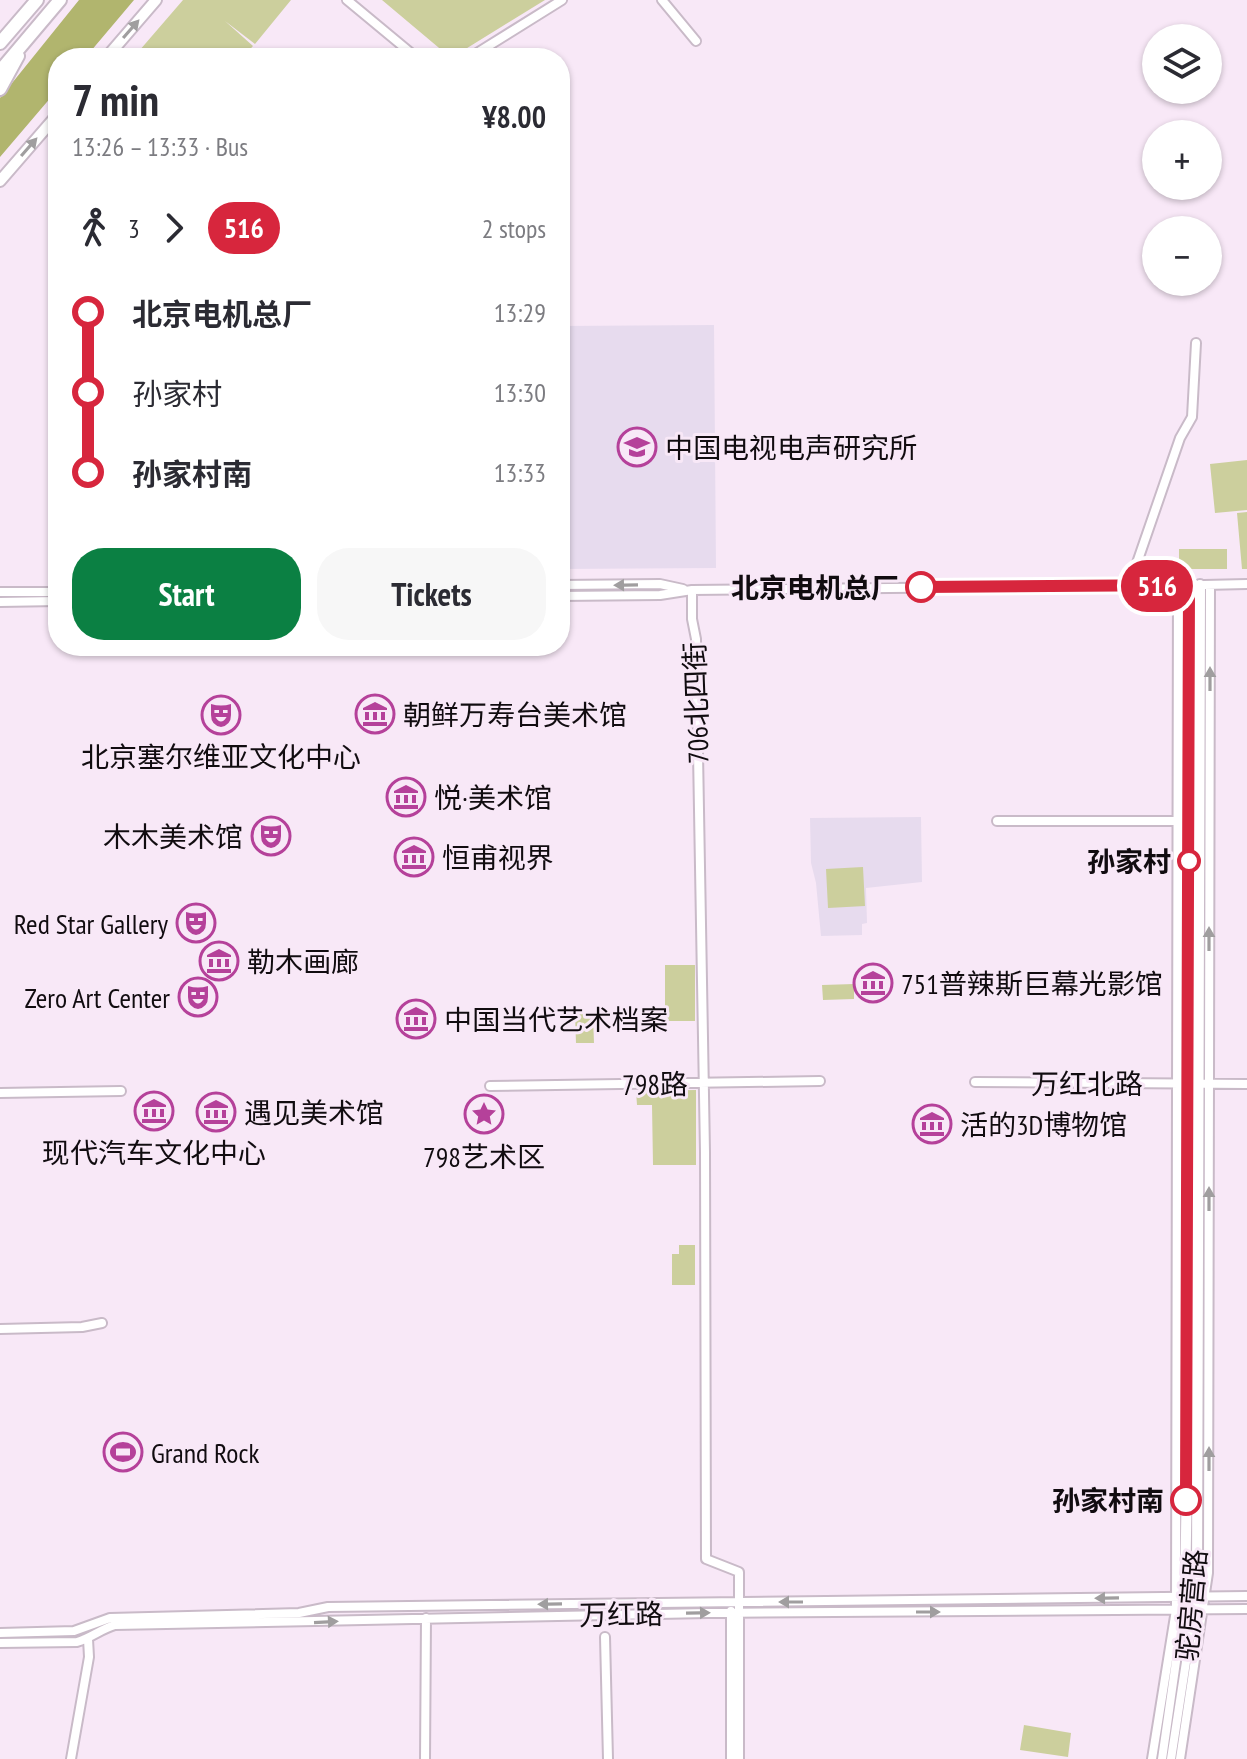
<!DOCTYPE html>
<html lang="en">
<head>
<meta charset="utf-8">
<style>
  body { margin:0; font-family:"PT Sans Narrow","Noto Sans SC",sans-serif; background:#f7f7f7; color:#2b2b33; height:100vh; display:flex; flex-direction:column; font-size:30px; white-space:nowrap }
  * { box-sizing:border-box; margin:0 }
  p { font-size:26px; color:#7c7c81 }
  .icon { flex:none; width:44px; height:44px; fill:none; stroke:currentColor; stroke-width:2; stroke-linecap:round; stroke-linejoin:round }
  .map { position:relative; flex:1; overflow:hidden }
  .details { position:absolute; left:48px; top:48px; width:522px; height:608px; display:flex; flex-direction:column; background:#fff; border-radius:32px; box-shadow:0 2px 6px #0004 }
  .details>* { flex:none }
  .badge { padding:0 16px; border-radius:26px; font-size:28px; line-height:52px }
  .fabs { position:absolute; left:1142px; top:24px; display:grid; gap:16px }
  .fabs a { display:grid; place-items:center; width:80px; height:80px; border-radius:50%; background:#fff; box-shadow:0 2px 6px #0004; font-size:40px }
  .map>.badge { position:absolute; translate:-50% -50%; box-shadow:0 0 0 4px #fff }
  .legs { display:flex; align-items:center; gap:12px; height:88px; padding:0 24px; font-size:26px }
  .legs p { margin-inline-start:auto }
  .head { display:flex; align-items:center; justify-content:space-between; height:136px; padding:0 24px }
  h1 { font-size:44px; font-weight:600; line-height:60px }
  .button { display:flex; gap:16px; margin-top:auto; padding:16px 24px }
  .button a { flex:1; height:92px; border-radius:32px; background:#0b8043; color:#fff; font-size:32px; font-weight:600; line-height:92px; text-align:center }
  .button a+a { background:#f7f7f7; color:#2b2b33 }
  ul { padding:0 24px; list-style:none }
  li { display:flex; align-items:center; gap:28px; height:80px; font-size:30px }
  li i { display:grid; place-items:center; width:12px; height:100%; margin:0 10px; background:currentColor }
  li i::after { content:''; width:20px; height:20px; margin:-10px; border:6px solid; border-radius:50%; background:#fff }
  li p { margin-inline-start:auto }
  li:first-child i { background:linear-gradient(#0000 50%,currentColor 0) }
  li:last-child i { background:linear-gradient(currentColor 50%,#0000 0) }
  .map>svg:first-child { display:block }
  .education { fill:#e7dbee }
  .green { fill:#cccf9d }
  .forest { fill:#b1b56e }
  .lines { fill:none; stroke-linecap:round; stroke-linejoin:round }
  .minor-casing { stroke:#c9bac8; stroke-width:12 }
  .major-casing { stroke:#c9bac8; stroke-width:14 }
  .highway-casing { stroke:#c9bac8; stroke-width:16 }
  .minor { stroke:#fff; stroke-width:8 }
  .major { stroke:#fff; stroke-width:10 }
  .highway { stroke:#fff; stroke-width:12 }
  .oneway { fill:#a09e9f }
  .line-1-casing { stroke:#fff; stroke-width:18 }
  .line-1 { stroke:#d7263d; stroke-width:12 }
  .stop-1-dot { fill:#fff; stroke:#d7263d; stroke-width:4 }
  .labels { text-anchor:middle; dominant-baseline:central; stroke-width:6; stroke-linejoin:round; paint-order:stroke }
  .poi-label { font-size:28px; fill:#110c10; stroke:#f8e8f7; text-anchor:start }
  .stop-label { font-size:28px; font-weight:bold; fill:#110c10; stroke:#f8e8f7; text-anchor:end }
  .street-label { font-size:28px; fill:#110c10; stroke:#f8e8f7 }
</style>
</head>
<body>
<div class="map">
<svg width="1247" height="1759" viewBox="0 0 1247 1759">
  <rect width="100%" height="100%" fill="#f8e8f7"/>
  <path class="education" d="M714,325L716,568L560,569V326Z
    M921,817L922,882L866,888L867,923L862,924V935L821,936L816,883L811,863L810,818Z"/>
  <path class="green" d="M183,0H291L255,44L225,21L253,46L242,58H228L225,55L222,58H147L139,51Z
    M382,0H545L451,58Z
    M1247,460V510L1215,513L1210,464Z
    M1247,512V569H1242L1237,513Z
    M1179,549H1227V569H1179Z
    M863,867L865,906L828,908L826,869Z
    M665,965H695V1021H665Z
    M854,984V999L823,1000L822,985Z
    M575,1014H593L594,1043H576Z
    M696,1090V1165H653L652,1105H637L636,1091Z
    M679,1245H695V1285H672V1254H679Z
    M1024,1725L1071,1733L1068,1757L1020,1750Z"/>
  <path class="forest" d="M79,0H134L85,58H58V89L0,157V98Z"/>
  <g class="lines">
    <g class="minor-casing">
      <path id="minor" d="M347,0L417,58
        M662,0L696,41
        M469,58L562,0
        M560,585L660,584L683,589
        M1204,585L1247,584
        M1129,586L1180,438L1192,417L1196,343
        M692,590V619L696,639L705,1152L706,1559L739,1572V1759
        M0,592H58
        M560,596L660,595L692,590L1183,585
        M0,602L58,601
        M997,821H1180
        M975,1082L1247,1084
        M490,1086L820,1081
        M0,1093L121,1091
        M0,1329L82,1327L102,1323
        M0,1633L74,1631L110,1618L299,1613L328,1607L1247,1596
        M605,1637L608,1759
        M0,1643L77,1642C91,1638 101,1629 115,1625L708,1613L1247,1609
        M71,1759L89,1657L88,1639
        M425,1759L426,1618
        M731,1759V1611
        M1152,1759L1176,1610L1178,585
        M1162,1759L1184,1606
        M1171,1759L1194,1610
        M1180,1759L1208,1573L1210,585"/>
    </g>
    <g class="major-casing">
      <path id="major" d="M106,58L156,0
        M0,181L58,114
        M1185,1597L1188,1411L1189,585
        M1194,1610L1197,1579L1200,585"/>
    </g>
    <g class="highway-casing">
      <path id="highway" d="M0,43L37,0
        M0,71L60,0
        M0,89L18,56"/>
    </g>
    <use href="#minor" class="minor"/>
    <use href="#major" class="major"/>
    <use href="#highway" class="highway"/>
  </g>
  <defs><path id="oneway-solid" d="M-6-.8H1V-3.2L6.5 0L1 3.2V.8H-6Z" transform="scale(2)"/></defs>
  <g class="oneway">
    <use href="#oneway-solid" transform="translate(131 29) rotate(-49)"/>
    <use href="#oneway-solid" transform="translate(29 147) rotate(-49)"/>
    <use href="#oneway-solid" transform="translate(626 585) rotate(179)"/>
    <use href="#oneway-solid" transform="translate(1210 679) rotate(-90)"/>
    <use href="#oneway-solid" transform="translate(1209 939) rotate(-90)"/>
    <use href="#oneway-solid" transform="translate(1209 1199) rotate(-90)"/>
    <use href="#oneway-solid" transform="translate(1209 1459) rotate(-90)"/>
    <use href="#oneway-solid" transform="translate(1107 1598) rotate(179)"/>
    <use href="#oneway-solid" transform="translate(791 1602) rotate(-180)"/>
    <use href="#oneway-solid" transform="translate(550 1604) rotate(179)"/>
    <use href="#oneway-solid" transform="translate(928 1612)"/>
    <use href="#oneway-solid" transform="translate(698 1613) rotate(-1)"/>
    <use href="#oneway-solid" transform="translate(326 1622) rotate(-3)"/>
  </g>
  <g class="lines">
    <g class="line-1-casing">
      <path id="line-1" d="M921,587L1189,585L1186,1500"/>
    </g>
    <use href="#line-1" class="line-1"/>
  </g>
  <defs>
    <g id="university-ring" transform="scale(2)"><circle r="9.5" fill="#f8e8f7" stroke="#b5419a" stroke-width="1.5"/><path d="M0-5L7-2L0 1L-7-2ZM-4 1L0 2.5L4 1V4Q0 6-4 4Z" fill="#b5419a"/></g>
    <g id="museum-ring" transform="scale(2)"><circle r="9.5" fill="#f8e8f7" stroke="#b5419a" stroke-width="1.5"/><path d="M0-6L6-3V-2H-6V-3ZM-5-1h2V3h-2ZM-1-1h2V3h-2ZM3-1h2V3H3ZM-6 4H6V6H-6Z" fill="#b5419a"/></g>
    <g id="theatre-ring" transform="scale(2)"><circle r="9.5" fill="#f8e8f7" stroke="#b5419a" stroke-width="1.5"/><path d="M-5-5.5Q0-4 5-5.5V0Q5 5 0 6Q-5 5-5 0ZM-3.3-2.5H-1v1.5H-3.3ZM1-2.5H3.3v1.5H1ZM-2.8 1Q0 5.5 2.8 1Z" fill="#b5419a"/></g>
    <g id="sight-ring" transform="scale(2)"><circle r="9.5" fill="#f8e8f7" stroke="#b5419a" stroke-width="1.5"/><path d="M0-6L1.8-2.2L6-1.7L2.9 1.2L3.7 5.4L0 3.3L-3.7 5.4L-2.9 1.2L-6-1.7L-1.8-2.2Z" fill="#b5419a"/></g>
    <g id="stadium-ring" transform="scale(2)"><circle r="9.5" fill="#f8e8f7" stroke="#b5419a" stroke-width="1.5"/><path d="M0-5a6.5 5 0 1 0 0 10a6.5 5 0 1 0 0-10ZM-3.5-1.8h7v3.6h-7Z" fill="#b5419a"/></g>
  </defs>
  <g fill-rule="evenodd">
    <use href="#university-ring" x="637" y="447"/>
    <use href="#museum-ring" x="375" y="714"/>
    <use href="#theatre-ring" x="221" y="715"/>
    <use href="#museum-ring" x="406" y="797"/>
    <use href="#theatre-ring" x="271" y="836"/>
    <use href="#museum-ring" x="414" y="857"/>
    <use href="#theatre-ring" x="196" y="923"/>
    <use href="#museum-ring" x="219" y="961"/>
    <use href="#museum-ring" x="873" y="983"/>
    <use href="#theatre-ring" x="198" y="997"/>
    <use href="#museum-ring" x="416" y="1019"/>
    <use href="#museum-ring" x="154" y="1111"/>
    <use href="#museum-ring" x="216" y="1112"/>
    <use href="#sight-ring" x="484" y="1114"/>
    <use href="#museum-ring" x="932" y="1124"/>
    <use href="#stadium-ring" x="123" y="1452"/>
  </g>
  <g class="stop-1-dot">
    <circle cx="921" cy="587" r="14"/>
    <circle cx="1189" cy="861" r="10"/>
    <circle cx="1186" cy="1500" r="14"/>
  </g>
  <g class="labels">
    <g class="poi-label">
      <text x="665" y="447">中国电视电声研究所</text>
      <text x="403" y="714">朝鲜万寿台美术馆</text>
      <text x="221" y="756" text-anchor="middle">北京塞尔维亚文化中心</text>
      <text x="434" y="797">悦·美术馆</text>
      <text x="243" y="836" text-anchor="end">木木美术馆</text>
      <text x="442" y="857">恒甫视界</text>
      <text x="168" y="923" text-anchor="end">Red Star Gallery</text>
      <text x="247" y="961">勒木画廊</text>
      <text x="901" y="983">751普辣斯巨幕光影馆</text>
      <text x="170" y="997" text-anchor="end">Zero Art Center</text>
      <text x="444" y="1019">中国当代艺术档案</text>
      <text x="244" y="1112">遇见美术馆</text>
      <text x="960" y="1124">活的3D博物馆</text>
      <text x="154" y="1152" text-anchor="middle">现代汽车文化中心</text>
      <text x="484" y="1156" text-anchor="middle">798艺术区</text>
      <text x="151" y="1452">Grand Rock</text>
    </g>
    <g class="stop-label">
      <text x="899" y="587">北京电机总厂</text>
      <text x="1171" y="861">孙家村</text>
      <text x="1164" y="1500">孙家村南</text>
    </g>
    <g class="street-label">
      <text transform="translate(696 703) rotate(-92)">706北四街</text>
      <text x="1087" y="1083">万红北路</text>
      <text transform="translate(655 1084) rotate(-1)">798路</text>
      <text transform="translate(1191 1605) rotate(-85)">驼房营路</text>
      <text transform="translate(621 1614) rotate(-1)">万红路</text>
    </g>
  </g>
</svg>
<div class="fabs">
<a><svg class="icon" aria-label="layers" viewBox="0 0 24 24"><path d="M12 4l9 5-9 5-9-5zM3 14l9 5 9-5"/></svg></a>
<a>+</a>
<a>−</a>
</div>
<b class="badge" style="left:1157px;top:586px;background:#d7263d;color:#fff">516</b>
<section class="details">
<div class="head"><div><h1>7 min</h1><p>13:26 – 13:33 · Bus</p></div><b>¥8.00</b></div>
<div class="legs"><svg class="icon" aria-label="walk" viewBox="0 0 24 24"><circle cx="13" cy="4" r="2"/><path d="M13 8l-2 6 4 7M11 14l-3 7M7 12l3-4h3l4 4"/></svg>3<svg class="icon" aria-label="forward" viewBox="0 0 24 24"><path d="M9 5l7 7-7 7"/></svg><b class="badge" style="background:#d7263d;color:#fff">516</b><p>2 stops</p></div>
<ul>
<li><i style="color:#d7263d"></i><b>北京电机总厂</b><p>13:29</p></li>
<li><i style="color:#d7263d"></i><span>孙家村</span><p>13:30</p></li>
<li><i style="color:#d7263d"></i><b>孙家村南</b><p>13:33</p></li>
</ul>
<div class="button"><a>Start</a><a>Tickets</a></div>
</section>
</div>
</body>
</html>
